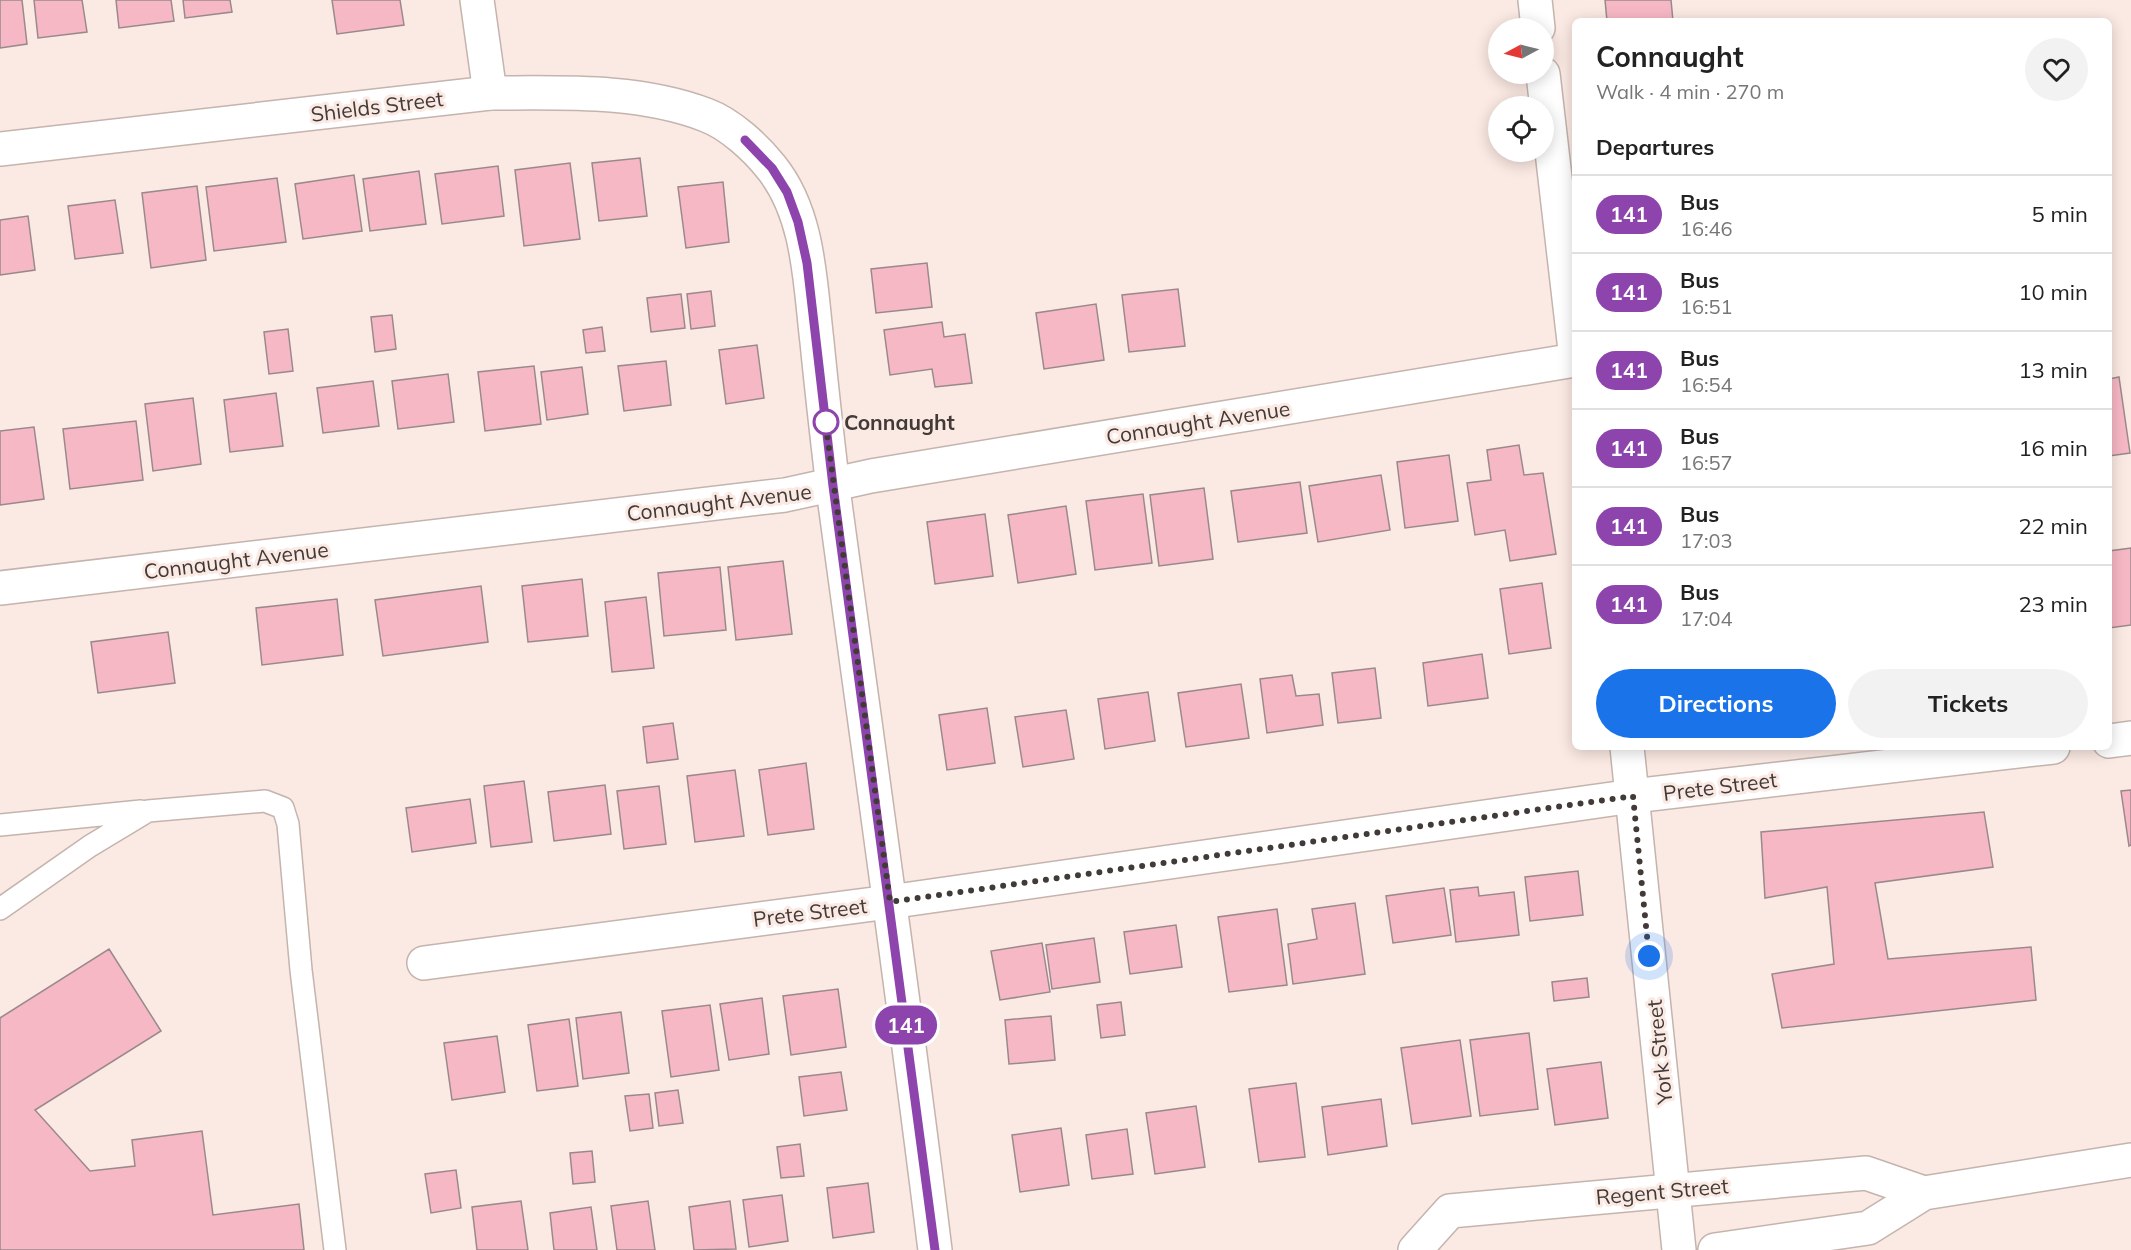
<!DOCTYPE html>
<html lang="en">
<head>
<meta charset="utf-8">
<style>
  body { margin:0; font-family:Mulish,sans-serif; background:#f2f2f2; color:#222; height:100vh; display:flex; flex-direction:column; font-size:22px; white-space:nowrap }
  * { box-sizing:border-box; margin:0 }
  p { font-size:20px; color:#767676 }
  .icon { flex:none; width:33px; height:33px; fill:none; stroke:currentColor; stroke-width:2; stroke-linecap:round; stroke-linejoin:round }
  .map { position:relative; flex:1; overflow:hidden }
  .sheet { position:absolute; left:1572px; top:18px; width:540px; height:732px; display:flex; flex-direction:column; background:#fff; border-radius:9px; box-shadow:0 3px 15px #0003 }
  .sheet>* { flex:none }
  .badge { padding:0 12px; border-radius:20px; font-size:21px; line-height:39px }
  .needle { width:39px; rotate:263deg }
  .controls { position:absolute; left:1488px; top:18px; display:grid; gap:12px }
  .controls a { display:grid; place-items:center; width:66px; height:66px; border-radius:50%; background:#fff; box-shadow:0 3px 15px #0003; font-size:30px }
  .you { position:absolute; width:30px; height:30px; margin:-15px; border:4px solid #fff; border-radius:50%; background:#1a73e8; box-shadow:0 0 0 9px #1a73e833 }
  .map>.badge { position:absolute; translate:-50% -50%; box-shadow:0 0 0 3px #fff }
  h2 { padding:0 24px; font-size:22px; line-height:54px }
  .round { display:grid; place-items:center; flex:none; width:63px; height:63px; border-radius:32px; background:#f2f2f2 }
  .headline { display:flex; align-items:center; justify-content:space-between; height:102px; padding:0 24px }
  h1 { font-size:28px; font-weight:700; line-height:45px }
  .action { display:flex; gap:12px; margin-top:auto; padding:12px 24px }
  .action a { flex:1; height:69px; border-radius:36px; background:#1a73e8; color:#fff; font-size:24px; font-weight:700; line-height:69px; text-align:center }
  .action a+a { background:#f2f2f2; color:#222 }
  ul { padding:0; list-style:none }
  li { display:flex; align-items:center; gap:18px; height:78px; padding:0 24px; border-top:2px solid #e0e0e0 }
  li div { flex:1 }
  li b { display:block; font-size:22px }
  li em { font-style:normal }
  li .badge { min-width:66px; font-weight:700; text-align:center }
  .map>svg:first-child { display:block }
  .building { fill:#f7b8c5; stroke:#9a898c; stroke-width:1.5 }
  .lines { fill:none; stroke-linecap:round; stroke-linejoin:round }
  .service-casing { stroke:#c5b4ae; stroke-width:24 }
  .minor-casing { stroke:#c5b4ae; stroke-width:36 }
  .tertiary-casing { stroke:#c5b4ae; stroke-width:36 }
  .primary-casing { stroke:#c5b4ae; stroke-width:36 }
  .service { stroke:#fff; stroke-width:21 }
  .minor { stroke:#fff; stroke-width:33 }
  .tertiary { stroke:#fff; stroke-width:33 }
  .primary { stroke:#fff; stroke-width:33 }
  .line-casing { stroke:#fff; stroke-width:14 }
  .line { stroke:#8e44ad; stroke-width:9 }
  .walk { stroke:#413a37; stroke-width:6; stroke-dasharray:0 10.8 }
  .stop-dot { fill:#fff; stroke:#8e44ad; stroke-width:3 }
  .labels { text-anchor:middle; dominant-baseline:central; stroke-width:6; stroke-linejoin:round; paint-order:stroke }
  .street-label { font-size:21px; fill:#413a37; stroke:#fbe9e3 }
  .stop-label { font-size:21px; font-weight:bold; fill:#413a37; stroke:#fbe9e3; text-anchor:start }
</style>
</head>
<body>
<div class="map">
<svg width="2131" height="1250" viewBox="0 0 2131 1250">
  <rect width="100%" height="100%" fill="#fbe9e3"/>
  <path class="building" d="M0,0H22L27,44L0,48Z
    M34,0H82L87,32L38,38Z
    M116,0H171L174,21L119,28Z
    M183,0H230L232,12L185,18Z
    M332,0H400L404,25L337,34Z
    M1605,0H1671L1673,21H1607Z
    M640,158L647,216L599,221L592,163Z
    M570,163L580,239L524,246L515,170Z
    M498,166L504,216L442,224L435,174Z
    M419,171L426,224L370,231L363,179Z
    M354,175L362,231L303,239L295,184Z
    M277,178L286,242L214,251L206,187Z
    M723,182L729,242L686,248L678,187Z
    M197,186L206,260L151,268L142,193Z
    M115,200L123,253L75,259L68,206Z
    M28,216L35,270L0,275V220Z
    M927,263L932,307L876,313L871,269Z
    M1178,289L1185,346L1129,352L1122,295Z
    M711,291L715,326L691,329L687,294Z
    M681,294L685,328L651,332L647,298Z
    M1096,304L1104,360L1044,369L1036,313Z
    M392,315L396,349L375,352L371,317Z
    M942,322L944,337L965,334L972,383L935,387L932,369L890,375L884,330Z
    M602,327L605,351L586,353L583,330Z
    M288,329L293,371L269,374L264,332Z
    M757,345L764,398L726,404L719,350Z
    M666,361L671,405L624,411L618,366Z
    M534,366L541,424L485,431L478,372Z
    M582,367L588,414L547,420L541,372Z
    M448,374L454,422L398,429L392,381Z
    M2119,377L2130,453L2109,456V379Z
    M373,381L379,426L323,433L317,388Z
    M276,393L283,446L230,452L224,400Z
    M193,398L201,464L153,471L145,404Z
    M136,421L143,480L70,489L63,429Z
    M34,427L44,499L0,505V431Z
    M1519,445L1524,475L1543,473L1556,554L1510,561L1505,530L1475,535L1467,483L1491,480L1487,450Z
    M1449,455L1458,521L1405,528L1397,462Z
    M1381,475L1390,530L1318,542L1309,486Z
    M1300,482L1307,533L1238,542L1231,491Z
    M1204,488L1213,559L1159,566L1150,495Z
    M1143,494L1152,563L1095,570L1086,501Z
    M1066,506L1076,574L1018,583L1008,515Z
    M985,514L993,576L935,584L927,522Z
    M2131,548V625L2109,628V551Z
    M783,561L792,634L736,640L728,567Z
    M720,567L726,630L664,636L658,573Z
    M582,579L588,636L528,642L522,586Z
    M1542,583L1551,648L1509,654L1500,589Z
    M481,586L488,642L383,656L375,600Z
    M646,597L654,668L612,672L605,602Z
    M337,599L343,655L262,665L256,608Z
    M168,632L175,683L98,693L91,642Z
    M1482,654L1488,698L1428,706L1423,663Z
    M1375,668L1381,718L1338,723L1332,673Z
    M1292,675L1296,696L1319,694L1323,725L1267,733L1260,679Z
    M1241,684L1249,738L1186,747L1178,693Z
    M1148,692L1155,741L1105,749L1098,699Z
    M987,708L995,763L947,770L939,715Z
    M1066,710L1074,759L1023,767L1015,717Z
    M673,723L678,759L647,763L643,727Z
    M806,763L814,829L768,835L759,770Z
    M735,770L744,836L695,842L687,776Z
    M524,781L532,842L491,847L484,786Z
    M605,785L611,834L554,841L548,792Z
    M659,786L666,844L624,849L617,791Z
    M2131,790V845L2129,846L2121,791Z
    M470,799L476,843L412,852L406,808Z
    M1984,812L1993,867L1875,883L1888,959L2031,947L2036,1000L1782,1028L1772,974L1834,964L1827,887L1765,898L1761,832Z
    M1578,871L1583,915L1530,921L1525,877Z
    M1478,887L1479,896L1514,892L1519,935L1456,942L1450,890Z
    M1444,888L1451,935L1393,943L1386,896Z
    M1355,903L1365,974L1293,984L1288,944L1317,939L1312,909Z
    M1277,909L1287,985L1229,992L1218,917Z
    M1176,925L1182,967L1130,974L1124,932Z
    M1094,938L1100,982L1052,989L1046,945Z
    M1042,943L1050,992L1000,1000L991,951Z
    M109,949L161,1031L35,1110L90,1171L135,1166L132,1140L202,1131L213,1215L299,1204L304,1250H0V1018Z
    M1587,978L1589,997L1554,1001L1552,982Z
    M838,989L846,1047L791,1055L783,996Z
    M762,998L769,1054L729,1060L720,1004Z
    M1121,1002L1125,1035L1101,1038L1097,1005Z
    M710,1005L719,1070L671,1077L662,1011Z
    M621,1012L629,1073L583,1079L576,1018Z
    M1051,1016L1055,1060L1009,1064L1005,1020Z
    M569,1019L578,1086L537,1091L528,1025Z
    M1529,1033L1538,1109L1480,1116L1470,1040Z
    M497,1036L505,1092L452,1100L444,1043Z
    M1460,1040L1471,1116L1412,1124L1401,1048Z
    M1601,1062L1608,1118L1555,1125L1547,1069Z
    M841,1072L847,1110L804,1116L799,1077Z
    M1296,1083L1305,1157L1259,1162L1249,1089Z
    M678,1090L683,1123L659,1126L655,1093Z
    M649,1094L653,1128L630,1131L625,1096Z
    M1381,1099L1387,1146L1328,1155L1322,1107Z
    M1196,1106L1205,1167L1155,1174L1146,1113Z
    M1061,1128L1069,1185L1020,1192L1012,1135Z
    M1127,1129L1133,1174L1092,1179L1086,1135Z
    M800,1144L804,1176L781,1178L777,1147Z
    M592,1151L595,1182L573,1184L570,1153Z
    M456,1170L461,1208L431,1213L425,1174Z
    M868,1183L874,1232L833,1238L827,1188Z
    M782,1195L788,1241L749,1247L743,1200Z
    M521,1201L528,1250H477L472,1207Z
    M648,1201L655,1250H617L611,1206Z
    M730,1201L736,1249L694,1250L689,1207Z
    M591,1207L597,1250H554L550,1213Z"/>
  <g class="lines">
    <g class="service-casing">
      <path id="service" d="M0,825L141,811
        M0,909L90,846L148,811L265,801L283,808L288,824L301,970L335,1250"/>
    </g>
    <g class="minor-casing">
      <path id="minor" d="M0,149L490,93
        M0,588L785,495L871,476L1575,360
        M2109,741L2131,738
        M424,963L889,902L1633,796L2053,747"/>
    </g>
    <g class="tertiary-casing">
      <path id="tertiary" d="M477,0L490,93C561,93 638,89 706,115C730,124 755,147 771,167C810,215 810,285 817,342C822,393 828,445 834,496C868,747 904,998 935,1250
        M1535,0L1538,28
        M1543,74L1575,350
        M1627,747L1679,1250"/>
    </g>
    <g class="primary-casing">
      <path id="primary" d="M1415,1250L1450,1211L1866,1173L1924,1193
        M1715,1250L1868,1228L1924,1193L2131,1160"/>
    </g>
    <use href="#service" class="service"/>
    <use href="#minor" class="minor"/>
    <use href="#tertiary" class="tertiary"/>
    <use href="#primary" class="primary"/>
  </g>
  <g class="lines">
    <g class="line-casing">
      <path id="line" d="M745,140L772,168L787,192L798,222L807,263L833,486L935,1250"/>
    </g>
    <use href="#line" class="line"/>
    <path class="walk" d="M826,422L825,419L890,902L1633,796L1649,956"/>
  </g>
  <circle class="stop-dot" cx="826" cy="422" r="12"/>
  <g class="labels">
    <g class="street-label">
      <text transform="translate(377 106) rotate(-7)">Shields Street</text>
      <text transform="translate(1198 422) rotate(-9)">Connaught Avenue</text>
      <text transform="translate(719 502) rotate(-7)">Connaught Avenue</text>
      <text transform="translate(236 560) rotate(-7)">Connaught Avenue</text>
      <text transform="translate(1720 786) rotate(-7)">Prete Street</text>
      <text transform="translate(810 912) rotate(-7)">Prete Street</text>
      <text transform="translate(1659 1052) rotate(-96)">York Street</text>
      <text transform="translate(1662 1191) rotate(-5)">Regent Street</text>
    </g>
    <g class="stop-label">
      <text x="844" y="422">Connaught</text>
    </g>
  </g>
</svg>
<div class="controls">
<a><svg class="needle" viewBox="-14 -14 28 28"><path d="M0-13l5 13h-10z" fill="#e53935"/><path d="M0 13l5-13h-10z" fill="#767676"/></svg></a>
<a><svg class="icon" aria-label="locate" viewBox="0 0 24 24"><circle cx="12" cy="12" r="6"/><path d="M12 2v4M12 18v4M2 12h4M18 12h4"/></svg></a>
</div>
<div class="you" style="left:1649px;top:956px"></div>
<b class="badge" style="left:906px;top:1025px;background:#8e44ad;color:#fff">141</b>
<section class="sheet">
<div class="headline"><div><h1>Connaught</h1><p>Walk · 4 min · 270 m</p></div><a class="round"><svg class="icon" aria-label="heart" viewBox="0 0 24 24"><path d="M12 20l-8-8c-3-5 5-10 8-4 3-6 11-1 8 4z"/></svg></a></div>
<h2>Departures</h2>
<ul>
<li><span class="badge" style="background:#8e44ad;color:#fff">141</span><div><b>Bus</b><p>16:46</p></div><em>5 min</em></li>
<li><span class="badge" style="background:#8e44ad;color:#fff">141</span><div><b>Bus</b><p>16:51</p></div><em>10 min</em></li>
<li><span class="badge" style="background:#8e44ad;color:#fff">141</span><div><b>Bus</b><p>16:54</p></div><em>13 min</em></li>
<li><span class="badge" style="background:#8e44ad;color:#fff">141</span><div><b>Bus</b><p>16:57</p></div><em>16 min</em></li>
<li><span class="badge" style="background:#8e44ad;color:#fff">141</span><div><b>Bus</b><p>17:03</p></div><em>22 min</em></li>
<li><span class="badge" style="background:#8e44ad;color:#fff">141</span><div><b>Bus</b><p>17:04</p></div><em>23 min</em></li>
</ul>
<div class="action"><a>Directions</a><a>Tickets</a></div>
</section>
</div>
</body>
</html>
